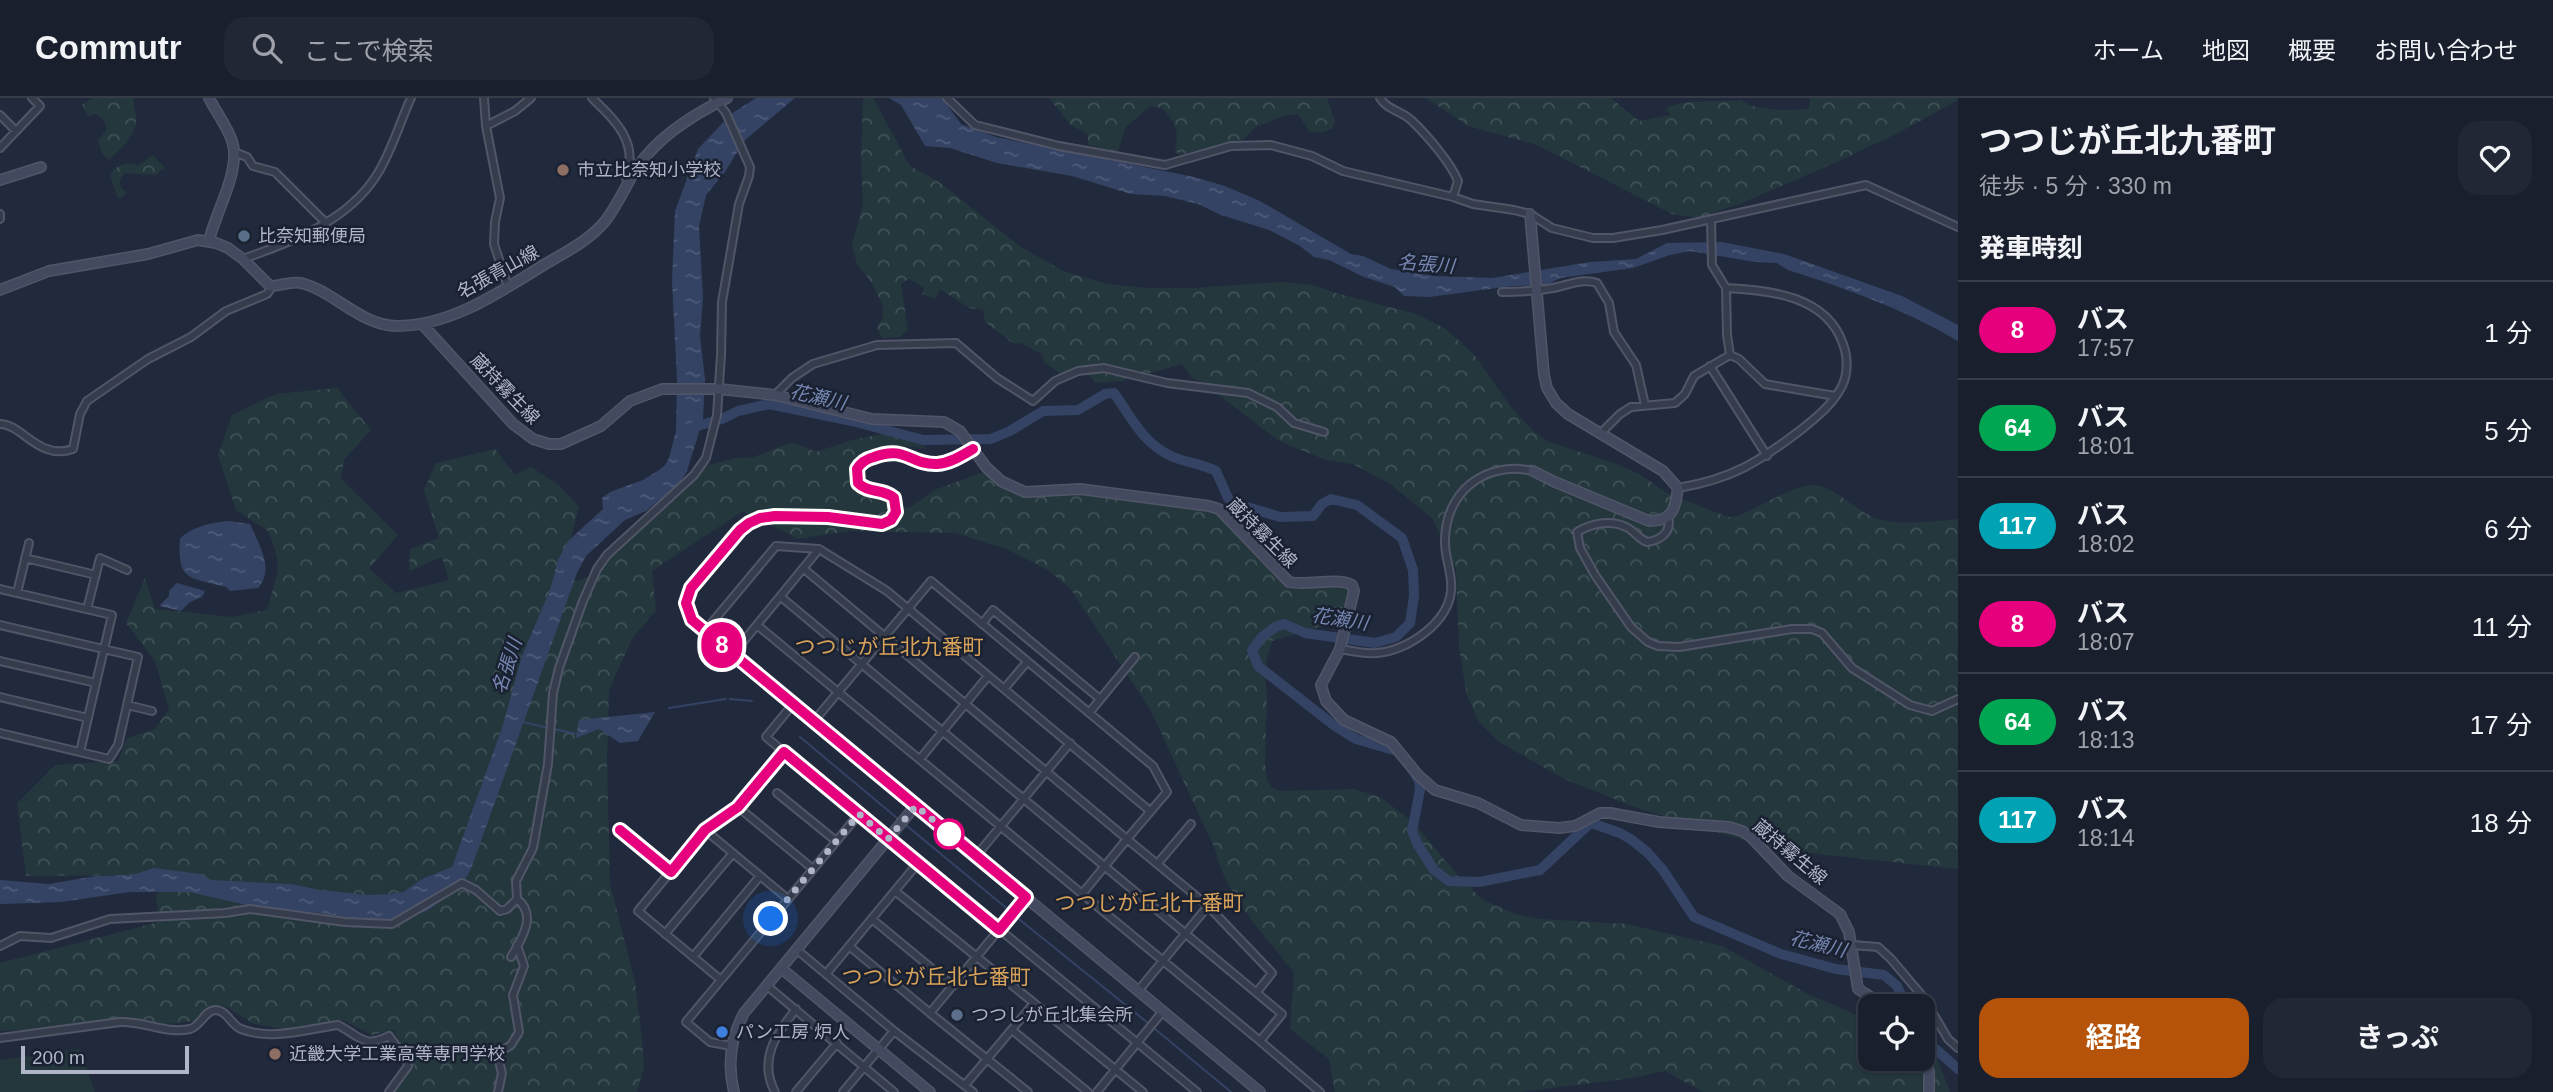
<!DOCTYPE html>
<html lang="ja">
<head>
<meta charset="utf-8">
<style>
  body { margin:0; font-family:Helvetica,"Noto Sans JP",sans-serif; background:#222735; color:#f1f3f6; height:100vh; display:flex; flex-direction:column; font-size:26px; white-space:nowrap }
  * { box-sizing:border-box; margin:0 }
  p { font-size:23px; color:#9fa2aa }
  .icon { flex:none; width:38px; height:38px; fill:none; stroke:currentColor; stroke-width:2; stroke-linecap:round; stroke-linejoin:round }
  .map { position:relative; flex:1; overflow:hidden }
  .drawer { display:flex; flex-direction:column; background:#191f2d; width:595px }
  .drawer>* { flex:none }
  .badge { padding:0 14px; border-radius:23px; font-size:24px; line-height:46px }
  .fabs { position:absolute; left:1858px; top:896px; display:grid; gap:14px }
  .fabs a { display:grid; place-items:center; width:77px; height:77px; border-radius:14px; background:#191f2d; box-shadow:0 2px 5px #0004,0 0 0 2px #373d49; font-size:35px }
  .scale { position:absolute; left:21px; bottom:18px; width:168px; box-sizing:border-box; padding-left:7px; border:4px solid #b0b6c8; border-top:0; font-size:19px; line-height:24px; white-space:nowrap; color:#b0b6c8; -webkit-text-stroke:5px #1a2131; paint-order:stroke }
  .you { position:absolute; width:35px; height:35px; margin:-18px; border:5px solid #fff; border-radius:50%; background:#1a73e8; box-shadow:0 0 0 10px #1a73e833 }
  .map>.badge { position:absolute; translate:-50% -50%; box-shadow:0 0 0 4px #fff }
  h2 { padding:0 21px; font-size:26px; line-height:63px }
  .round { display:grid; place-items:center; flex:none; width:74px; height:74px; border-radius:21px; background:#222735 }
  .headline { display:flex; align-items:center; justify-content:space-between; height:119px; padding:0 21px }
  h1 { font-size:33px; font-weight:700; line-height:52px }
  .action { display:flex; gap:14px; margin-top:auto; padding:14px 21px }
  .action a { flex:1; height:80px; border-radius:21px; background:#b45309; color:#fff; font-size:28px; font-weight:700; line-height:80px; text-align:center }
  .action a+a { background:#222735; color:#f1f3f6 }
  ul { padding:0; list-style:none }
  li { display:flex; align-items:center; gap:21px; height:98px; padding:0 21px; border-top:2px solid #373d49 }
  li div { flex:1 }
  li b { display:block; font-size:26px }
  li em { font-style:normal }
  li .badge { min-width:77px; font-weight:700; text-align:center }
  header { display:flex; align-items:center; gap:42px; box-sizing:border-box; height:98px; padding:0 35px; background:#191f2d; border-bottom:2px solid #373d49 }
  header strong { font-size:33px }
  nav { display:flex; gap:38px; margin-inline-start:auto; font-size:24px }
  .search { width:490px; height:63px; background:#222735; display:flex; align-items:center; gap:18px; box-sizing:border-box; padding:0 24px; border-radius:21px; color:#9fa2aa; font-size:26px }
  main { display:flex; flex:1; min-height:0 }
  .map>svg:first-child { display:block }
  .forest { fill:url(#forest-crowns) }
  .garden { fill:#23373d }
  .water { fill:url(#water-ripples) }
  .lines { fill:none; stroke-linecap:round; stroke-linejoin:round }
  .stream { stroke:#344264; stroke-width:2 }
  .river { stroke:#344264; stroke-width:10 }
  .street-casing { stroke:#505667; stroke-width:10 }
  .secondary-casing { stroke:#505667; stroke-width:12 }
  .street { stroke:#353c4c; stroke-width:6 }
  .secondary { stroke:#434a60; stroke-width:9 }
  .line-casing { stroke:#fff; stroke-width:16 }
  .line { stroke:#e6007e; stroke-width:10 }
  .walk { stroke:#b0b6c8; stroke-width:7; stroke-dasharray:0 12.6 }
  .education-dot { fill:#8d6e63; stroke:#1a2131; stroke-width:2.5 }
  .service-dot { fill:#5c6f8a; stroke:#1a2131; stroke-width:2.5 }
  .stop-dot { fill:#fff; stroke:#e6007e; stroke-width:3.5 }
  .shop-dot { fill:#3f7fe0; stroke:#1a2131; stroke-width:2.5 }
  .labels { text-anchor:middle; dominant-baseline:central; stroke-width:5; stroke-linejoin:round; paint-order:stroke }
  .poi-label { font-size:18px; fill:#b0b6c8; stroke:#1a2131; text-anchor:start }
  .street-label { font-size:18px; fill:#b0b6c8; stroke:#1a2131 }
  .water-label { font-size:19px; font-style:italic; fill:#7687b2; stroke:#1a2131 }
  .quarter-label { font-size:21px; fill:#daa35a; stroke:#1a2131 }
</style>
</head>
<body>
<header>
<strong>Commutr</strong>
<div class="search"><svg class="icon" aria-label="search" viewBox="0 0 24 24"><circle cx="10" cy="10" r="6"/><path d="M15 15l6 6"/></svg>ここで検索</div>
<nav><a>ホーム</a><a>地図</a><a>概要</a><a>お問い合わせ</a></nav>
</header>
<main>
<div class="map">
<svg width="1958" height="994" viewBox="0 0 1958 994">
  <defs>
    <pattern id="forest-crowns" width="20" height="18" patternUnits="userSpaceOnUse" patternTransform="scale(1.75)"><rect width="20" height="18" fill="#23373d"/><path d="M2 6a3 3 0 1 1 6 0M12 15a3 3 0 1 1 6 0" fill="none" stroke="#405258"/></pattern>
    <pattern id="water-ripples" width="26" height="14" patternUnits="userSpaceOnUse" patternTransform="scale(1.75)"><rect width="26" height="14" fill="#344264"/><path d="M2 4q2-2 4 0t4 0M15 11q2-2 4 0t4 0" fill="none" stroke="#4f5b79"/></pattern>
  </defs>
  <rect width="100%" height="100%" fill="#21293c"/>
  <path class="forest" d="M93,0H134C132,9 137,15 136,23C135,39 119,52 109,62L102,55L98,43L107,31L104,23L96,16L88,18L82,6Z
    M863,0H873L910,68L939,84L1022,150L1066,174L1107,186L1147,190H1191L1281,184L1313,187L1336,195L1416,216L1444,230L1473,255L1511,309L1532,332L1549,344L1617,366L1641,377L1667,395L1728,419L1738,418C1759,409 1789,389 1812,387C1832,385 1857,415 1878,421C1901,428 1934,423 1958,421V771L1780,752L1723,736L1637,710L1564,681L1499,644L1479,624L1467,598L1459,550L1456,471L1432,420L1390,386L1353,366L1326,362L1279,343L1203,285L1192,280L1182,266L1150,275L1131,276L1124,283L1095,285L1088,274L1060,276L1044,264L1042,256L1020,245L1014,246L985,224L983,212L969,210L940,191L935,201L922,196L924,190L909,181L901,186L908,231L900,239L882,240L877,230L882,221L883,208L872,185L857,166L852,147L863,106L861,62Z
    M1049,0H1327L1335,23L1332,31L1323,34H1310L1298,16L1280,19L1254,30L1244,41L1180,57L1175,53C1180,34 1175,24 1162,10L1150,8L1125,30L1118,54L1088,47V37L1070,26Z
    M1426,0H1611L1639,23L1670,17L1666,10C1686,0 1718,5 1741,2C1755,14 1790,12 1809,11L1810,0H1958V2L1898,35L1839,63L1742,105L1699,120L1672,116L1537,47L1468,28Z
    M153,57L165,70L155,77L124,75L120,83L121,90L126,94L124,98L118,100L110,78C116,66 126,64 138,67Z
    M337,290L371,332L344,362L341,381L398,437L369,470L396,495L449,482L442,459L409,473L410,451L439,440L424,392L436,365L495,351L515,377L531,369L559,387L579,409L569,448L552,480L558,483H577L597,475L602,471L615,447L667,407L705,368L735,360L754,359L792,344L816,354L852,342L887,335L921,343L926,351C908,345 852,348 852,377C852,383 854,388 859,391C868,399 880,395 889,401V412L910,409L937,391L984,374L1012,393L1033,397L1080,393L1217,413L1287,486H1347L1351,488L1344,522L1272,543L1264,572L1267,596L1265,665L1267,682L1272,689L1280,693L1354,691L1380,699L1413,724L1459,779L1483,802L1515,816L1540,821L1627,826L1722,848L1806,895L1871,923V961H1923V940L1938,963L1950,994H1703L1665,973L1632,980L1520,994H1335L1329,961L1290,931L1294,875C1266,838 1225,798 1215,751L1151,613L1070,490L1046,471L1007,451L955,435L849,433L798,441L743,413L652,473L656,513L633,539L609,592L607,663L610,786L635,884L641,931L644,970L637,994H394L411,968L394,932L372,937L343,922L284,931L254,926L223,907L208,909L195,923L166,926L0,933V865L159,824L156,797L183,777L26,778L17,705L55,667L118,663L127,640L155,631L169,611L155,563L126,525L145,480L155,511L232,519L267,512L277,476L278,464L275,452L268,433L236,412L218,357L232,317L276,296Z"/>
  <path class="garden" d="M80,951L95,994H0V962Z"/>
  <path class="water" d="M756,0H795L744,43L725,74L706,97L699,128L703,200L700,238L705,281L703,321L687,373L679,386L646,413L625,422L586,458L577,475L471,771L462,787L427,813L395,822H363L321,815L256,809L189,794H130L61,804L0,806V782L49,786L96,778L132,777L154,770L200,776L211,782L291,786L320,792L367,797L390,796L403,794L424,780L452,769L502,630L522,558L550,492L558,462L568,443L603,411L602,400L610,394L643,382L659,372L665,367L669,360L676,333L677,282L672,183L675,113L698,51L731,16Z
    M889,0H942L961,26L996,39L1194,79L1225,88L1260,103L1351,156L1363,158L1391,171L1434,178L1492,180L1590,164L1636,161L1667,145L1721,144L1784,156L1902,198L1958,227V243C1904,211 1847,191 1788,172L1777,165L1755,164L1690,153L1670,157L1633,170L1560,180L1547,187L1512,188L1429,199L1404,198L1395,189L1364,179L1329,162L1314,159L1300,148L1269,132L1221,117L1198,106L1165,98L1131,96L1072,78L997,65L950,50L925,48L901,7Z
    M228,423L250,426C259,447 275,471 258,490L230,493L226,489C189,479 177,484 180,440C194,428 210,425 228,423Z
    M177,485L205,493L202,499L190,504L181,513L159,508L169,498V493Z
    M655,614L638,643L620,645L599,631L576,640L579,622Z"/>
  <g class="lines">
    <path class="stream" d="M730,601L752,603
      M669,610L726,601
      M523,624L548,630
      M554,631L577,636
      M800,639L897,720
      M907,728L1010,813
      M1015,818L1148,925
      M1155,931L1231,994"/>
    <path class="river" d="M690,330L722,321L738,313L769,306L852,323L923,342L991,341L1010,333L1043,313L1078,312L1105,296L1114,295C1132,320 1142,345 1173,359C1185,364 1202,366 1216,373L1228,400L1234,405L1280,419L1313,418L1322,406L1331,401L1357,407L1402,440L1413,472L1414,498L1410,525L1396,539L1375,545L1305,535L1284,526L1275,529L1262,539L1252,552L1258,568L1335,628L1356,641L1397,653L1401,657
      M1414,674L1419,683L1420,692L1412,733L1418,747L1434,772L1449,783L1479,784L1540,772L1587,728L1591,725L1620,735L1632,742L1648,755L1663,772L1694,819L1781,856L1836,871L1884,877L1897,888L1906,908
      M1923,940L1958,971"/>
    <g class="street-casing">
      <path id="street" d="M484,0L486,28L500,100L495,124L494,146L508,189
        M592,0C616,23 639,45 626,80L628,83
        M947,0L975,27L1059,48L1165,67L1231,48L1271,47L1312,58L1343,73L1453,99L1473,106L1514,112L1530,116L1552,130L1593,140H1613L1662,132L1866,87L1958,129
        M1380,0C1387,12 1402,13 1411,22C1426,36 1451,65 1458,83L1453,99
        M0,17L16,33
        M486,28L515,13L531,0
        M0,50L40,8L32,0
        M234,54L247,59L253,68L275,74L326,125
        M0,116V121
        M1711,122L1712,167L1726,190L1727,237L1730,257
        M243,161C293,143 349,123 378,75C392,52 400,24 411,0
        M1502,194C1520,194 1536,193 1553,190C1569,187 1582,180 1597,185L1609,205L1614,234L1636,267L1645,307
        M1730,257L1739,261L1765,286L1835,298
        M1710,268L1767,358
        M775,297L792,280L813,266L877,247L956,245L997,280L1033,303L1055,283L1078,273L1104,270L1167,285L1248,295L1277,309L1294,325L1324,334
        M0,326C22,326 39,363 73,351L80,316L87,303L148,261L191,239L226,213L267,196L272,189
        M1600,336L1620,316L1631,309L1675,305L1685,296L1694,278L1730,257
        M1678,390C1732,381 1759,364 1802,331C1817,319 1833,306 1842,288C1848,276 1848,259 1843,246C1827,198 1770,192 1726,190
        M1668,419C1672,434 1661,442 1647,444C1639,441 1635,434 1628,430C1612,421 1592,425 1577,434L1580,450L1595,477L1631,529L1648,544L1658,548L1679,549L1792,531H1812L1822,535L1852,570L1910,607L1932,613L1958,601
        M819,451L887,493L1150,713
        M25,460L96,477
        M804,471L1127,741L1082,796
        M0,491L112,517L96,585L0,563
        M17,495L29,445
        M781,499L1282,916L1260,943L1320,994
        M87,511L100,460L127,472
        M982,526L993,512L1100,601
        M0,527L138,559L118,647L109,661L0,635
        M757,527L1260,943
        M705,533L776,448L819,451L733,556
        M1340,551C1352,553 1364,556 1377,555C1407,553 1448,525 1451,493C1453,477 1445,461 1445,445C1444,395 1484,362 1533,373
        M1004,591L1027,564
        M0,599L88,620
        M127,607L152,613
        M1089,615L1135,559
        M814,623L931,483L1153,668L1167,694L1127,741L1208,808L1272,875L1257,894
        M80,654L96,585
        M784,654L766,639L793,606
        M920,661L988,578
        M777,695L836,743
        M738,709L813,771
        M620,732L671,773
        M705,732L788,801
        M976,758L1070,645
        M1158,765L1191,726
        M895,793L1034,905L987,961L930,915C962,876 994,838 1026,799
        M872,821L953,888
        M665,836L733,755
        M1852,847L1878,849L1891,861L1924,900L1948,941L1958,950
        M0,848L20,838L51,840L110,821L225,815L250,811L345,824L392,826L462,785L476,792L500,813L507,811L517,801
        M849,848L930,915
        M796,851L894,933L973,994
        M511,859C521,842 538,817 517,801L516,783L533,750L548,666L553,595L559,570L583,503L597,471L607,457L694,377L706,360L717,317L721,257L722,204L739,106L749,78L750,69L726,15L714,0
        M693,859L760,778
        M826,876L918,765
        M721,882L638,813L705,732L738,709L784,654L1197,994
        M766,887L894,994
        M1138,893L1208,808
        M1034,905L1143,994
        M1012,932L1088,994
        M0,940L120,924C144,923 165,936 190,931C201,928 204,913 215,912C227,912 231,927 241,931C272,943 307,931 338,927C360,938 363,951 389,938L407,963L408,968L389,994
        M731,948L710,944L686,924L859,716
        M965,987L987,961L1028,994
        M498,994L502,975L497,956L511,947L519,934L513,897L524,868L517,847
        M775,994C758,962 776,936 796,911
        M796,994L837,945
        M843,994L894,933
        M1097,994L1163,913"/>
    </g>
    <g class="secondary-casing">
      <path id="secondary" d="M209,0C216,14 227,28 232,43C242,71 215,115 209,143
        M0,82L41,69
        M1530,116L1544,277L1547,290L1556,305L1568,316L1663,373L1678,390C1675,411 1673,423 1649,423L1555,384L1533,373
        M0,192L49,173L148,156L198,142L216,145L228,150L243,161L270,188C280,188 290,183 301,185C334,193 361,228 397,228C452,228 501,193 547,165C568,153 591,141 606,122C619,105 627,84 639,67C660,37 694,16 727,0
        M422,226L513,326L533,341L549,346H561L601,328L630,303L662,291H719L775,297L872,321L944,324L960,333L986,369L1001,383L1025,394L1080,391L1209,408L1219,411L1289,484C1308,488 1337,479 1352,487L1354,493L1340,551L1321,587L1326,603L1344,622L1391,644L1418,677L1435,692L1478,705L1521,727L1559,730L1575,728L1600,715H1610L1659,724L1729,729L1742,733L1751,739L1788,778L1840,816L1849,834L1858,891L1885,908
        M973,351C961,358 950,365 937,366C910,367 906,347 874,359C866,361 861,364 857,371L858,385L867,392L889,395L896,404L894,418L886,425C874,427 860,423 848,421C818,417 764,411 740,432L691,490C674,519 714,540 733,556L1260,994
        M781,870L930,994
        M1919,961L1929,973V994
        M734,994C727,966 730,941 744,915L916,707"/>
    </g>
    <use href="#street" class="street"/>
    <use href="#secondary" class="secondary"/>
  </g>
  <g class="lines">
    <g class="line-casing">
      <path id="line" d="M620,732L671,774L705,732L738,709L784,654L999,832L1026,799L692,522L686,505L691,490L740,432L749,425L760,420L775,418L828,419L882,426L891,422L896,414L894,400C883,390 869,396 858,385L857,371C861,364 866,361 874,359C906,347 910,367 937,366C950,365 961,358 973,351"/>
    </g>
    <use href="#line" class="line"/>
    <path class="walk" d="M771,821L859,716L888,741L916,708L956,741L949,736"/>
  </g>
  <g class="education-dot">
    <circle cx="563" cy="72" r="7"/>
    <circle cx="275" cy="956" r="7"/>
  </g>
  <g class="service-dot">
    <circle cx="244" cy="138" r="7"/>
    <circle cx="957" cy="917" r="7"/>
  </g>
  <circle class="stop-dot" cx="949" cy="736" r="14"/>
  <circle class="shop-dot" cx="722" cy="934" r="7"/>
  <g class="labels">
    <g class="poi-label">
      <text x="577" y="72">市立比奈知小学校</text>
      <text x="258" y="138">比奈知郵便局</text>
      <text x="971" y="917">つつしが丘北集会所</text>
      <text x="736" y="934">パン工房 炉人</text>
      <text x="289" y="956">近畿大学工業高等専門学校</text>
    </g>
    <g class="street-label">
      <text transform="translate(498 174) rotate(-29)">名張青山線</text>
      <text transform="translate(505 291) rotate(46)">蔵持霧生線</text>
      <text transform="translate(1262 435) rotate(45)">蔵持霧生線</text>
      <text transform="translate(1790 754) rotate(40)">蔵持霧生線</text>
    </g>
    <g class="water-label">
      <text transform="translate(1426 166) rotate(5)">名張川</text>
      <text transform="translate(818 299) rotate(13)">花瀬川</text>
      <text transform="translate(1340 521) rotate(9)">花瀬川</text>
      <text transform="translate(507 568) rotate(-72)">名張川</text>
      <text transform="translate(1818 846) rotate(14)">花瀬川</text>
    </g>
    <g class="quarter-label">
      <text x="889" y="548">つつじが丘北九番町</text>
      <text x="1149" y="804">つつじが丘北十番町</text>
      <text x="936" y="878">つつじが丘北七番町</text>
    </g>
  </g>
</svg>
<div class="fabs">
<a><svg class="icon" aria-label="locate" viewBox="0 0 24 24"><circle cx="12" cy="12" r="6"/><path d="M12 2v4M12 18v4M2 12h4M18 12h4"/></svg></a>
</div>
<div class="scale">200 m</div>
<div class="you" style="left:771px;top:821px"></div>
<b class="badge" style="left:722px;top:547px;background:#e6007e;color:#fff">8</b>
</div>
<section class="drawer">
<div class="headline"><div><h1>つつじが丘北九番町</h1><p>徒歩 · 5 分 · 330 m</p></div><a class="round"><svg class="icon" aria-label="heart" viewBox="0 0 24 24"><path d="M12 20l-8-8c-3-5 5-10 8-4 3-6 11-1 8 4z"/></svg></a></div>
<h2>発車時刻</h2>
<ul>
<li><span class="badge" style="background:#e6007e;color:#fff">8</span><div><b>バス</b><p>17:57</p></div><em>1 分</em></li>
<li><span class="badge" style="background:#00a651;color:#fff">64</span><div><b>バス</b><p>18:01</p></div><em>5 分</em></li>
<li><span class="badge" style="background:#00a3b4;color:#fff">117</span><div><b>バス</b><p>18:02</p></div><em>6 分</em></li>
<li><span class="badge" style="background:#e6007e;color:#fff">8</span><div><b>バス</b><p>18:07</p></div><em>11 分</em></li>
<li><span class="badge" style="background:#00a651;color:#fff">64</span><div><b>バス</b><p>18:13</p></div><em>17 分</em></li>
<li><span class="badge" style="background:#00a3b4;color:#fff">117</span><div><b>バス</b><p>18:14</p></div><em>18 分</em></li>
</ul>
<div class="action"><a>経路</a><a>きっぷ</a></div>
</section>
</main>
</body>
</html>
